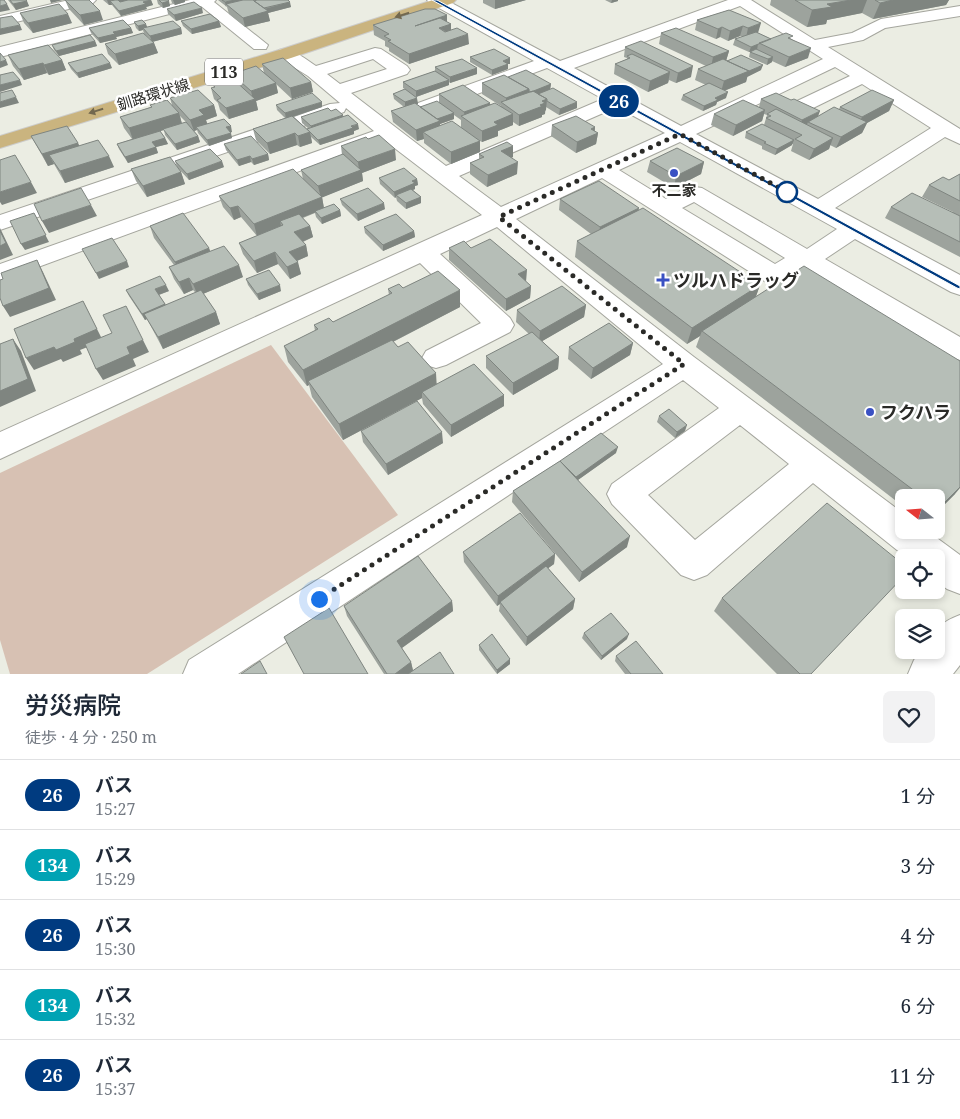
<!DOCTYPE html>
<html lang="ja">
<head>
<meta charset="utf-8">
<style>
  body { margin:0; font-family:"Noto Serif","Noto Sans JP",serif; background:#f2f2f3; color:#1f2937; height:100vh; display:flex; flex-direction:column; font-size:19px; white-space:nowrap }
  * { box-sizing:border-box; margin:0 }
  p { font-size:16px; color:#747a83 }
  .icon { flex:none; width:28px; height:28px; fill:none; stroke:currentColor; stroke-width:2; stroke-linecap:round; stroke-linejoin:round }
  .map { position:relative; height:674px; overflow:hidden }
  .side { display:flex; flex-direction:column; background:#fff; flex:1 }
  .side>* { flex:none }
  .badge { padding:0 10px; border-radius:16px; font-size:18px; line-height:32px }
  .needle { width:32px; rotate:287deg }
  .tools { position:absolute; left:895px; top:489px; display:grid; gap:10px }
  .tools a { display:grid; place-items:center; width:50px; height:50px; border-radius:8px; background:#fff; box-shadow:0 2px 8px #0003; font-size:25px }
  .you { position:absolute; width:25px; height:25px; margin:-12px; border:4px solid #fff; border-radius:50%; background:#1a73e8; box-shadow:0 0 0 8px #1a73e833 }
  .map>.badge { position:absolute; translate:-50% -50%; box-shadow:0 0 0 2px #fff }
  .round { display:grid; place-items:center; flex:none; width:52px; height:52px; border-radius:8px; background:#f2f2f3 }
  .head { display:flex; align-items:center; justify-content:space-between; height:85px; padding:0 25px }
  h1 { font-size:24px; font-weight:600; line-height:38px }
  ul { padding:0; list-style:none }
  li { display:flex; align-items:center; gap:15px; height:70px; padding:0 25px; border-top:1px solid #e0e1e3 }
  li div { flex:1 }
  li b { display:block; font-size:19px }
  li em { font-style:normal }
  li .badge { min-width:55px; font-weight:700; text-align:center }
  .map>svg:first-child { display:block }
  .green { fill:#d7c1b3 }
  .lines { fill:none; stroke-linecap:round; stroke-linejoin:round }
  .minor-casing { stroke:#a5a69e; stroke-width:2 }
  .major-casing { stroke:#cccccb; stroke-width:2 }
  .minor { fill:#fff; fill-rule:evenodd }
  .major { fill:#cab47f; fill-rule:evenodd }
  .wall { fill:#9da39d; fill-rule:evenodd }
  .shaded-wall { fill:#7f8580 }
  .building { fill:#b6beb7; stroke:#7f8580 }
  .oneway { fill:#72684f }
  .line { fill:#003b80; stroke:#fff }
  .walk { stroke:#2a2a27; stroke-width:5; stroke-dasharray:0 9 }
  .poi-dot { fill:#3a51c3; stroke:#fff; stroke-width:2 }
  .stop-dot { fill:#fff; stroke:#003b80; stroke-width:2.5 }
  .labels { text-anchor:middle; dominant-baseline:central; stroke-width:5; stroke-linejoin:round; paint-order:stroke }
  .far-street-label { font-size:15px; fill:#2a2a27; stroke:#fff }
  .far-poi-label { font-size:15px; font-weight:bold; fill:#2a2a27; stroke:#fff }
  .shield { fill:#fff; stroke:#6a6a68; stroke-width:1 }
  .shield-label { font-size:16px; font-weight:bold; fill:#2a2a27 }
  .poi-label { font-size:18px; font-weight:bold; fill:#2a2a27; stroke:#fff; text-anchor:start }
</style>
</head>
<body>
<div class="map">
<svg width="960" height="674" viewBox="0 0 960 674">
  <rect width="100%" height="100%" fill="#ebede3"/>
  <path class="green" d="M271,345L398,515L147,674H10L0,640V473Z"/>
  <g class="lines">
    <g class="minor-casing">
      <path id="minor" d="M69,0H96L93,3L0,26V16Z
        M190,0H216L214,2L268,45L266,49H254L201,6L0,57V47Z
        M427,0H446L560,61L728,0H751L815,40L852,33L881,19L960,6V16L885,28L863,40L828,47L960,129V144L945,137L835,208L960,275V295L951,292L855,239L825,259L960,337V360L950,357L803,268C791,277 782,286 766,282L602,178L516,219L694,357L904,514V530H926L960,555V594L947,589L936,581V558H907L813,483L707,575L694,580L681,575L612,504L607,494L612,484L719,408L683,380L238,674H183L189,660L663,364L497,227L440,254L510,318L514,325L510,332L446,365L436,368L426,365L422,358L426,351L481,323L420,263L0,459V432L482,215L384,140L0,281V264L374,131L346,108L344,112L0,230V215L330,104L340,103L308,76L279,58L276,54L279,50C292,47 305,59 316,66L375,48L381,49L407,66L410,70L407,74L351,93L446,166L603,99L547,68L410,119L403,121L396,119L393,115L396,111L534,61L430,3ZM740,6L823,59L681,126L574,68ZM373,59L387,69L340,84L327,74ZM835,67L850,76L795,102L793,106L795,110L802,112L809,110L862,84L931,128L818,199L696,134ZM617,107L665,133L501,207L459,176ZM680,142L837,229L807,249L702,188C688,185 678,192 666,199L619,170ZM694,202L785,258L775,264L682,208ZM740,425L789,464L695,540L648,495Z
        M960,615V665L953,674H908L914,660L922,650H936C936,628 939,623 960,615Z"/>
    </g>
    <g class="major-casing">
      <path id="major" d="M433,0H456L453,3L291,58L0,148V136L279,50Z"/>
    </g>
    <use href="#minor" class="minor"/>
    <use href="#major" class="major"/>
  </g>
  <path class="wall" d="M8,0H26L29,6L16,10Z
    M65,0L103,20L84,25L69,9Z
    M103,0H151L153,5L146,7L147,9L121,16L112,5H109Z
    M157,0H168L170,6L163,8L158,4Z
    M171,0H185V2L175,5L172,3Z
    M218,0H288L291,7L268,13L270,21L245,27L229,14L227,7Z
    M483,0H526L495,9L483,3Z
    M605,0H618V1L611,3Z
    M771,0H949L946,5L873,19L862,13L827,20L826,24L807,27L770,5Z
    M167,9L203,13L176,21L168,14Z
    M729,10L758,33L771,39L792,40L808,58L785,67L772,61V62L767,65L749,57L750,52H749L733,45L735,39L743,37L740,36L728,41L720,37L716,39L695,30L697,20Z
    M20,13L72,23L33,33L24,23Z
    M447,15V22L451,24V30L469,44L409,64L389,51V48L385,46V41L374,35L373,25Z
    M181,21H219L221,27L192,34L183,26Z
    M134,22L147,27L181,28L182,34L152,42L154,43L158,53L119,65L108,54L105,44L150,39L144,34L143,30L139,31L136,28Z
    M89,28H131L133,33L116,37L117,39L100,43L91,33Z
    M661,33L729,51L726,61L761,70L747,77L746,82L724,91L726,98L717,102L716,105L703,111L681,100L683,95L706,85L695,80L698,69L706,66L659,44Z
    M95,41L97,46L59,56L54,50L52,45Z
    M625,47L691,77L676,83L669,80L668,83L648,92L614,74L615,64L627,59V58L624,57Z
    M8,55L62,60L66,70L49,75L47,73L24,80L13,66Z
    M470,57L510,64H508V69L492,75L470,62Z
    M68,63L112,68L79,78L71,69Z
    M262,64L311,82L313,92L292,99L276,84L278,93L256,101L258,110L229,119L220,110L218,103L214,99L211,88H214L213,85L233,80L232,74L264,73Z
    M435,67L477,74L450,83L449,82V85L416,97L418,104H416L420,107L439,102V94L501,106L482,94V83L508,77L551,84L550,89L577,108L559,115L546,107L545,114L542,115V117L519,126L513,122V125L498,131V136L482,142L480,141V152L451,164L424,143V139L417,141L393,122L391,111L404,107L394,99L393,94L405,89L403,88V82L435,71ZM454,115L461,120V127L440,125V124L454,119Z
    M170,98L214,105L217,116L206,120L207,124L232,132H230L232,138L209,146L198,133L197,130L194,131L198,136L200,142L177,150L165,135L164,130L160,131L165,138L168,144L156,147L158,153L128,163L119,149L117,144L132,139L124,128L120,117L151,107L150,105H172ZM180,116L186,122L182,124Z
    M761,99L818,116L839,109L840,107L894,100L889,111L867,123L862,133L836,148L830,145L829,149L809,160L791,151L793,144H792V145L775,155L762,149V146L745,138L746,132L764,125L767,115L764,114L762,121L733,136L711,125L714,114L759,107Z
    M276,105L322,107L294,117L307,129L308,128L302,123L301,117L331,111L344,117L359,129L354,131V134L320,145L311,137L312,143L300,147L297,145L270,154L256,140L253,129L285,118L277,110Z
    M552,125L595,127V131L598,133L596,144L576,153L551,136Z
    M31,136L78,143L79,146L114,167L65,183L54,164L48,166Z
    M224,144L268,154L269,160L254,165L251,162L239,166L226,150Z
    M341,146L396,160L362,173L363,181L322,197L324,208L340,210L341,216L322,224L316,217L315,213L303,218L310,226L313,237L303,242L306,245L308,256L297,261L301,274L290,279L278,264L257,273L243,254L239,243L257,236L241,217L234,220L223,207L219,196L303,179L301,170L342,155Z
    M513,146V157L511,158L517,174L487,187L470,174V163L479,159V154Z
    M175,161L224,167L189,180L177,167Z
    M650,161L704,162L701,174L674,188L647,172Z
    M131,169L181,172L185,184L147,197L136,181Z
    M960,174V257L885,218L891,207L953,212L922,197L929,185L949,180Z
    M379,178L417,179L418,185L415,186V189L413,190L421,197V203L406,209L397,201L396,197L395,198L380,184Z
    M340,199L385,209L358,221L342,205Z
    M560,199L639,210L760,285L756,296L955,494L936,513V498H904V507L696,347L700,336L687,344L575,257L577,241L591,234L559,210Z
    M150,226L209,248L210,251L243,277L203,294L216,312L220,324L163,349L147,319L145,320L129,296L126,290L169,291L159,295L166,305L196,293L193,290L184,294L174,279L169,267L174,265L154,238Z
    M364,227L414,231L415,237L383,251L365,233Z
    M449,248H471L526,282L531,286L530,298L506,311L449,260Z
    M246,279L281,291L259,300L248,285Z
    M403,288L460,290V307L393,342L437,384L504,395V406L451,437L423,404L422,398L343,440L312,397L309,385L307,386L288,362L284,346L315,331L314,325L333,322L389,295L388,289Z
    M586,305L584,317L542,341L559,357L558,369L513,395L486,368V356L529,334L516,322L517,310Z
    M633,343L630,355L591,379L568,359L569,347Z
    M659,416L685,431L675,438L657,422Z
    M361,431L443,443L388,475L363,442Z
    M616,453L578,480L627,547L579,582L512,502L513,491L560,461Z
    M463,552L555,554L554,564L548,568L575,599L573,609L526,646L499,611L500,604L497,606L464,562Z
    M722,598L811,674H777L714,611Z
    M452,601L453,611L402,648L411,662L413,670L454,674H384L347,616L344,606Z
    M584,633L627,639L601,660L582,638Z
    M479,645L510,659V664L497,674L479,650Z
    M616,656L663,674H625L615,661Z"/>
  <path class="shaded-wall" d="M50,0H63L51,3Z
    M107,0H130L113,4L110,1L112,5H109Z
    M151,0L153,5L146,7L147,9L121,16L119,11L143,2Z
    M173,0H185V2L175,5Z
    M235,0H245L226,4V7L225,2Z
    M495,0H526L495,9Z
    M612,0H618V1L611,3Z
    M851,0H867L862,13L827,20L826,24L807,27L812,10L827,4Z
    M893,0H949L946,5L873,19L880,3Z
    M27,1L29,6L16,10L13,4Z
    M169,1L170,6L163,8L162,3Z
    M290,2L291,7L268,13L270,21L245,27L243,18L264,9Z
    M7,4L10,10L0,12V6Z
    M202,8L203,13L176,21L174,15Z
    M100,11L103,20L84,25L80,15Z
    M68,14L72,23L33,33L28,23Z
    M447,15V25L415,26Z
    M219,21L221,27L192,34L191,29Z
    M761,23L758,33L746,38L748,28Z
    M146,24L148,29L143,28V30L139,31L138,26Z
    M451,24V34L439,28Z
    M20,25L22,30L0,35V29Z
    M743,26L740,36L728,41L730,31Z
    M722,27L720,37L716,39L718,29Z
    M131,28L133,33L116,37L117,39L100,43L98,38L113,32Z
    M181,28L182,34L152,42L150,36Z
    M468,34L469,44L409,64V54Z
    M95,41L97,46L59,56L56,51Z
    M154,43L158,53L119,65L115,54Z
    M758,44L757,50L749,52L751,47Z
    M811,48L808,58L785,67L789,57Z
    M729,51L726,61L711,68L713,57Z
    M773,57L772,62L767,65L768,59Z
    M510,58V64H508V69L492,75V70L503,61Z
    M6,60L8,65L0,68V62Z
    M62,60L66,70L49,75L44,65Z
    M43,63L47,73L24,80L19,69Z
    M110,63L112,68L79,78L77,73Z
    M763,65L761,70L747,77L749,71Z
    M693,66L691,77L676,83L678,73Z
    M477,68V74L450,83V77Z
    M749,71L746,82L721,92L724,81Z
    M670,72L668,83L648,92L650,81Z
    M20,80L22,85L0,92V85Z
    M449,80V85L416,97V91Z
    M311,82L313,92L292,99L290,88Z
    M276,83L278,93L256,101L258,110L229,119L226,108L253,100L251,91Z
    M551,84L550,90L536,95L531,92Z
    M529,89V100L506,106V98Z
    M728,92L726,98L717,102L716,105L703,111L704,106L715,98Z
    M16,97L19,103L0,108V102Z
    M417,98L418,104L405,108V102Z
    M547,99L546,110L545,111V114L542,115V117L519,126V115L542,101Z
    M894,100L889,111L867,123L862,133L836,148L841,137L857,127L862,117Z
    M322,102V107L286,119L285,113Z
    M577,102V108L559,115L560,109Z
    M490,103V114L465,119L464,112Z
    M214,105L217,116L206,120L208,126L196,127L197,130L194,131L190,120L199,110Z
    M765,110L762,121L733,136L736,125Z
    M820,111L816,122H808L806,127L798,131L802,120Z
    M179,113L182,124L133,140L129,128Z
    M454,113V119L440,124V132H423L424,139L417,141L416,130L434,120Z
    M513,114V125L498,131V136L482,142V131L494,122Z
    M343,115L344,121L312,132L311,126Z
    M358,124L359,129L354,131V134L320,145L318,140Z
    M231,126L232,132L228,133L226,127Z
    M595,127L594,135L598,133L596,144L576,153L577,142L591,129Z
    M310,132L312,143L300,147L298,136Z
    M231,133L232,138L209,146L207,140Z
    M295,133L297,145L270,154L267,143Z
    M198,136L200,142L177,150L175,144Z
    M165,138L168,144L156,147L158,153L128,163L125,157L152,142Z
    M833,138L829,149L809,160L814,149Z
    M794,140L792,145L775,155L777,149Z
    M480,141V152L451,164V152Z
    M78,143L83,154L49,155L54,164L48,166L42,154Z
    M513,146V157L501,162V151Z
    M395,149L396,160L362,173L363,181L321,198L318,186L359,170L358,162Z
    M268,154L269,160L254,165L252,159Z
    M109,156L114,167L65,183L60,171Z
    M250,156L251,162L239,166L237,160Z
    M222,161L224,167L189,180L187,174Z
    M518,162L517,174L487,187L488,175Z
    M704,162L701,174L674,188L676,176Z
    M181,172L185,184L147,197L143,186Z
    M417,179L418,185L415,186V189L398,196L396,195V197L395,198L394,192L412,181Z
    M31,182L37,193L2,205L0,202V192Z
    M322,197L324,209L283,225L280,221L281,226L257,236L254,224Z
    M421,197V203L406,209V203Z
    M384,203L385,209L358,221L357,214Z
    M91,205L97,216L49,233L42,221Z
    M238,206L241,217L234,220L230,208Z
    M639,208L637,220L598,239L600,227Z
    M340,210L341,216L322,224L321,218Z
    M34,213L49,242L25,250L21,244Z
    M310,226L313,237L297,244L294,232Z
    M0,228L13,255L0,260Z
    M414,231L415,237L383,251V245Z
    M306,245L308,256L292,263L289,252Z
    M209,248L213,260L180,274L175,262Z
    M275,252L278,264L257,273L254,261Z
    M37,260L43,272L56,300L10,317L3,306Z
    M127,261L129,267L99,279L96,273Z
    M298,262L301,274L290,279L287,267Z
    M239,265L243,277L198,296L193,284Z
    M527,270L526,282L518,274Z
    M189,278L193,290L184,294L179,282Z
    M166,285L169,291L158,295L155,289Z
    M280,285L281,291L259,300L257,294Z
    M760,285L754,302L702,331L700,336L687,344L692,328Z
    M531,286L530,298L506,311V299Z
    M460,290V307L311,384L308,381L309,385L307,386L303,370Z
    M83,301L103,341L80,350L82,354L63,362L61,359L34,370L26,358L74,339Z
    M165,304L168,310L144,314L147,319L145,320L142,314Z
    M586,305L584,317L539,343L540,331Z
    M216,312L220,324L163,349L158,337Z
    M13,339L21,351L36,391L0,407V391Z
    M143,340L149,352L133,359L136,366L103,380L96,369L127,347Z
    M633,343L630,355L591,379L593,368Z
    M559,357L558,369L513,395V383Z
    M436,373L437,390L422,392V398L343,440L339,424Z
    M504,395V406L451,437V425Z
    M687,425L685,431L675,438L677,432Z
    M442,432L443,443L388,475L386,464Z
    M618,447L616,453L575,482L576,477Z
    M960,487V488L955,494L936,513V511Z
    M630,536L627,547L579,582L582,572Z
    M555,554L554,564L501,603L500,602V604L497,606L498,596Z
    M575,599L573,609L526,646L527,637Z
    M452,601L453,611L399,650L397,641Z
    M629,634L627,639L601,660L602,656Z
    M510,659V664L497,674V670Z
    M411,662L413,671L408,674H395Z"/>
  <path class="building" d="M0,0H4L7,4L0,6Z
    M10,0H26L27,1L13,4Z
    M65,0H89L100,11L80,15Z
    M115,0H118L120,2L128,0H151L143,2L146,4L119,11L110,1Z
    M159,0H168L169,1L162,3Z
    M222,0H235L225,2Z
    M243,0H253L268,11L243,18L226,4Z
    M257,0H288L290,2L264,8L254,1Z
    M795,0H851L827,4L832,7L812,10Z
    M875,0H893L880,3Z
    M194,2L202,8L174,15L167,9Z
    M59,4L68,14L28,23L20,13Z
    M425,9H435L447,15L415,26L440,18L451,24L439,28L445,32L457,28L468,34L409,54L388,41L391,40L384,36L389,34L373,25Z
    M729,10L761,23L748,28L743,26L730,31L722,27L718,29L697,20Z
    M210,14L219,21L191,29L181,21Z
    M12,16L20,25L0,29V18Z
    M123,20L131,28L113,32L115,34L98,38L89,28Z
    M142,20L146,24L138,26L134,22Z
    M173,21L181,28L150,36L143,28Z
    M676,28L729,51L713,57L661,33Z
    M756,32L771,39L751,47L735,39Z
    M143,33L154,43L115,54L105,44Z
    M786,33L793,36L788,38L811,48L789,57L759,43Z
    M90,35L95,41L56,51L52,45Z
    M641,41L693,66L678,73L625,47Z
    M48,45L62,60L44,65L43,63L19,69L8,55Z
    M494,49L510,58L503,61L508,64L492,70L470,57Z
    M756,49L773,57L768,59L750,52Z
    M0,53L6,60L0,62Z
    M102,54L110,63L77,73L68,63Z
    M632,54L670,72L650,81L615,64L630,58L627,56Z
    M741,55L763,65L749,71L727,61Z
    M283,58L311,82L290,88L262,64Z
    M462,59L477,68L450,77L435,67Z
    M723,59L749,71L724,81L698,69Z
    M256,66L276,83L251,91L232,74Z
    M526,70L551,84L531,92L529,91V89L508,77Z
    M435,71L449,80L416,91L403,82Z
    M13,72L20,80L0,85V75Z
    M504,75L529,89L506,98L482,83Z
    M233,79L255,99L226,108L217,100L221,98L211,88L215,87L213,85Z
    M709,83L728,92L715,98L718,100L704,106L683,95Z
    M463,85L490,103L464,112L439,94Z
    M553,88L577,102L560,109L547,101V99L538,94Z
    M405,89L417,98L405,102L393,94Z
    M12,90L16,97L0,102V93Z
    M198,90L214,105L199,110L204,115L190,120L170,98Z
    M872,90L894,100L862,117L840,107Z
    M533,91L547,99L542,101L545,103L540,105L543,106L519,115L501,102Z
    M312,93L322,102L285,113L276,105Z
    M776,93L791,100L794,99L820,111L802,120L761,99Z
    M167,100L179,113L129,128L120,117L152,107L150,105Z
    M743,100L765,110L736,125L714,114Z
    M437,101L454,113L437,119L420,107Z
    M415,103L440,121L416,130L391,111Z
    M495,103L513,114L494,122L498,125L482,131L461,116Z
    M834,107L867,122L841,137L808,122Z
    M328,108L331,111L336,109L343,115L311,126L301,117Z
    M776,109L833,138L814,149L795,139L802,135L766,118L771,116L767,114Z
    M348,115L358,124L351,126L353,128L318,140L307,129Z
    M292,116L310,132L298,136L295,133L267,143L253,129Z
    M576,116L595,127L591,129L598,133L577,142L552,125Z
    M224,119L231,126L226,127L231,133L207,140L196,127Z
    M452,121L480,141L451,152L423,132Z
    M186,122L198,136L175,144L163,129Z
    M762,124L794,140L777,149L764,143L766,142L746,132Z
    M67,126L78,143L42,154L31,136Z
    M160,131L165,138L152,142L156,147L125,157L117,144Z
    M379,135L395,149L358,162L341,146L366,137L368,139Z
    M251,136L268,154L252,159L250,156L237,160L224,144Z
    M98,140L109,156L60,171L49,155Z
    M507,142L513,146L501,151L518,162L488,175L470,163L484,157L479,154Z
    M677,148L704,162L676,176L650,161Z
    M210,149L222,161L187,174L175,161Z
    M343,154L361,170L318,186L301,170Z
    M15,155L31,182L0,192V160Z
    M170,157L181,172L143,186L131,169Z
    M404,168L417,179L412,181L415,183L394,192L379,178Z
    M293,169L322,197L254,224L238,206L230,208L219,196Z
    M960,174V201L929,185L943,177L949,180Z
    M599,181L639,208L600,227L560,199Z
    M81,188L91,205L42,221L34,204Z
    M368,188L384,203L357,214L340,199Z
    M411,189L421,197L406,203L396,195Z
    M912,193L960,216V242L891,207Z
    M334,204L340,210L321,218L315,211Z
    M643,208L760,285L692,328L577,241Z
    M34,213L46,235L21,244L10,221Z
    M183,213L209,248L175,262L150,226Z
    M299,214L310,226L294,232L306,245L289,252L298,262L287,267L275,252L254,261L239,243L283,225L280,221Z
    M396,214L414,231L383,245L364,227Z
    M0,231L6,243L0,246Z
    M112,238L127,261L96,273L82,249Z
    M490,239L527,270L518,274L531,286L506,299L449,248L464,241L471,248Z
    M224,246L239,265L193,284L189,278L179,282L169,267Z
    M37,260L49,288L3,306L0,298V280L3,279L1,273Z
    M804,266L960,361V487L939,508L936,506V498H924L702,331Z
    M269,270L280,285L257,294L246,279Z
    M438,271L460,290L303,370L284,346L318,329L314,325L329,318L333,322L392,293L388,289L399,284L403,288Z
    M160,276L166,285L155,289L165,304L142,314L126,290Z
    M562,286L586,305L540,331L517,310Z
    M201,290L216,312L158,337L144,314Z
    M83,301L97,329L74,339L75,342L56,350L54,347L26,358L14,329Z
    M126,306L143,340L127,347L130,354L96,369L85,344L112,333L103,315Z
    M609,323L633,343L593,368L569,347Z
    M532,332L559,357L513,383L486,356Z
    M13,339L28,379L0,391V344Z
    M392,340L398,347L408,342L436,373L339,424L308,381Z
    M474,364L504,395L451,425L422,392Z
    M417,401L442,432L386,464L361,431Z
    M669,409L687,425L677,432L659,416Z
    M601,433L618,447L576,477L560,461Z
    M560,461L630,536L582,572L513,491Z
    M827,503L904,565V576L811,674H800L722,598Z
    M520,513L555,554L498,596L463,552Z
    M418,556L452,601L397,641L411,662L395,674H387L344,606Z
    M546,566L575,599L527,637L500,602Z
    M329,608L368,674H304L284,637Z
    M611,613L629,634L602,656L584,633Z
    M492,634L510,659L497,670L479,645Z
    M636,641L663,674H631L616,656Z
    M440,652L454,674H408Z
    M260,661L267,674H241Z"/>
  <defs><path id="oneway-solid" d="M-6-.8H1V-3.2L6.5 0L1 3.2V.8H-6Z" transform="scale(1.25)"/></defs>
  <g class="oneway">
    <use href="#oneway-solid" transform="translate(402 15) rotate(162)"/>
    <use href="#oneway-solid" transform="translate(96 111) rotate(163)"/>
  </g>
  <path class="line" d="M432,0H437L960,286V289L957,288Z"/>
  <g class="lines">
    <path class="walk" d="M319,599L684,364L499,217L680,134L787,192"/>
  </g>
  <g class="poi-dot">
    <circle cx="674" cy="173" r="5"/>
    <path d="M660.5 272.5h5v5h5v5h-5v5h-5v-5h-5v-5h5z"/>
    <circle cx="870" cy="412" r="5"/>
  </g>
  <circle class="stop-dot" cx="787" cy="192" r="10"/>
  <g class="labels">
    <g class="far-street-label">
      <text transform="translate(153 94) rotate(-17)">釧路環状線</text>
    </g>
    <g class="far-poi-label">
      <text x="674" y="190">不二家</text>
    </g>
    <rect class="shield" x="205" y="58.5" width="38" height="27" rx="4"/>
    <g class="shield-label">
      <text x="224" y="72">113</text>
    </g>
    <g class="poi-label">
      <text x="673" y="280">ツルハドラッグ</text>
      <text x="880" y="412">フクハラ</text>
    </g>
  </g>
</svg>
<div class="tools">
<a><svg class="needle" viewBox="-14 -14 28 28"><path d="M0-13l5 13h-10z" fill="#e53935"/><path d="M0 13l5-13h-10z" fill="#747a83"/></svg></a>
<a><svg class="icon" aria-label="locate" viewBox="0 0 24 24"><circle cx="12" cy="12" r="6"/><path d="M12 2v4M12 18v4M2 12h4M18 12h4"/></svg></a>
<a><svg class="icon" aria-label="layers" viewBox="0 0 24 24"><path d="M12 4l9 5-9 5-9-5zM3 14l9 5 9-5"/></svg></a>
</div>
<div class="you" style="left:319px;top:599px"></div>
<b class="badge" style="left:619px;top:101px;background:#003b80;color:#fff">26</b>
</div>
<section class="side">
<div class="head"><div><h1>労災病院</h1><p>徒歩 · 4 分 · 250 m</p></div><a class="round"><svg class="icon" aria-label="heart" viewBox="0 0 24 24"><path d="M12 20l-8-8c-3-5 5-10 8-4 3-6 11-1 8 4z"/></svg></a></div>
<ul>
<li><span class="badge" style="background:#003b80;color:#fff">26</span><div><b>バス</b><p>15:27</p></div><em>1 分</em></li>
<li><span class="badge" style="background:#00a3b4;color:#fff">134</span><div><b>バス</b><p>15:29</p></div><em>3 分</em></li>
<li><span class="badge" style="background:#003b80;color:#fff">26</span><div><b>バス</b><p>15:30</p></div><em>4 分</em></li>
<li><span class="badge" style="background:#00a3b4;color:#fff">134</span><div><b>バス</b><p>15:32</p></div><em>6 分</em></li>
<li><span class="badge" style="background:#003b80;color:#fff">26</span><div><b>バス</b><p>15:37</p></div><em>11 分</em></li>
</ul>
</section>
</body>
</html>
